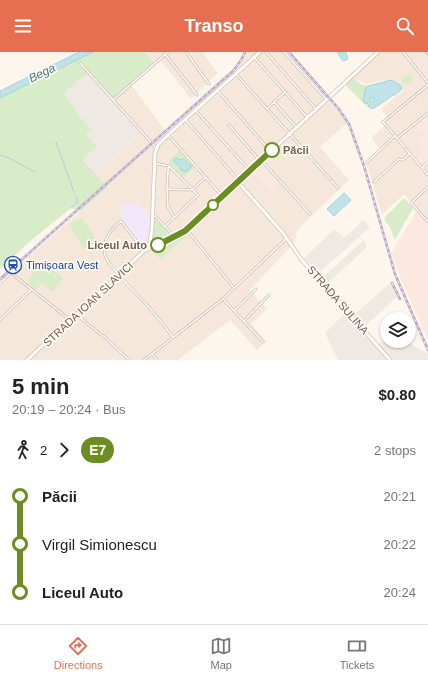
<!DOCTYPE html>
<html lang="en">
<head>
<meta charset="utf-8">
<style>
  body { margin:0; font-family:Arial,sans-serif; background:#f6f6f6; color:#222; height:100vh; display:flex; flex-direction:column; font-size:15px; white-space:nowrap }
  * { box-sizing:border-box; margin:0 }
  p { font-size:13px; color:#767676 }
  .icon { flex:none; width:22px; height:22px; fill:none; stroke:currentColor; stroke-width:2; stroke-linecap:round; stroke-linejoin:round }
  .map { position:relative; height:308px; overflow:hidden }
  .sheet { display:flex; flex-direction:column; background:#fff; flex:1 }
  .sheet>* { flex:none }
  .badge { padding:0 8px; border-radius:13px; font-size:14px; line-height:26px }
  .controls { position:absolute; left:380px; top:260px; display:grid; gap:8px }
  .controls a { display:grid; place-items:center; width:36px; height:36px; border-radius:50%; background:#fff; box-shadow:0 1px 3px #0004; font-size:20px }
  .map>.badge { position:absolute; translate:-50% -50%; box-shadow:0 0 0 2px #fff }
  .legs { display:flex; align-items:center; gap:6px; height:44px; padding:0 12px; font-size:13px }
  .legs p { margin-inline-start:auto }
  .head { display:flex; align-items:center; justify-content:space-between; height:68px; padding:0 12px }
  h1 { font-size:22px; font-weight:700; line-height:30px }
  ul { padding:0 12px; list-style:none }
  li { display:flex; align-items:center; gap:14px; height:48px; font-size:15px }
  li i { display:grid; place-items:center; width:6px; height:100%; margin:0 5px; background:currentColor }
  li i::after { content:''; width:10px; height:10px; margin:-5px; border:3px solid; border-radius:50%; background:#fff }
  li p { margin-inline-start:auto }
  li:first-child i { background:linear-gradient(#0000 50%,currentColor 0) }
  li:last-child i { background:linear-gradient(currentColor 50%,#0000 0) }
  header { display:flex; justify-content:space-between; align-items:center; height:52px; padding:0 12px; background:#e76f51; color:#fff; font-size:18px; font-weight:700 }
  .menu { display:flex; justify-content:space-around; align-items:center; height:56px; border-top:1px solid #e0e0e0; background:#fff; font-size:11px; color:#767676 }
  .menu a { display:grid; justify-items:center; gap:2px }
  .menu .selected { color:#e76f51 }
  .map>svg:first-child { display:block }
  .residential { fill:#f5e8da }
  .commercial { fill:#fde8e0 }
  .industrial { fill:#efe9e4 }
  .education { fill:#f3e8fa }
  .green { fill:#d8ecc9 }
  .water { fill:#bfe3e8; stroke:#a5d3da }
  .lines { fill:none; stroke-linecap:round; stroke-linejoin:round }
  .stream { stroke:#a5d3da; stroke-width:1 }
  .street-casing { stroke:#d1beb0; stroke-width:3 }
  .secondary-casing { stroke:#d6c0b0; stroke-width:4.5 }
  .street { stroke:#fff; stroke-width:1.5 }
  .secondary { stroke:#fff; stroke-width:3 }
  .tram { stroke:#b9a8c9; stroke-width:1 }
  .rail-casing { stroke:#b9a8c9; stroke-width:2.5 }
  .rail { stroke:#fffaf3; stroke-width:1; stroke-dasharray:3; stroke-linecap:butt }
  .line-1-casing { stroke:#fff; stroke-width:9 }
  .line-1 { stroke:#6b8e23; stroke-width:6 }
  .stop-1-dot { fill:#fff; stroke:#6b8e23; stroke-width:2 }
  .labels { text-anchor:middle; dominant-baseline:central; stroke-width:3.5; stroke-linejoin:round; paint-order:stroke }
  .stop-label { font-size:11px; font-weight:bold; fill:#7a5c4d; stroke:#fffaf3; text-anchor:start }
  .transit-label { font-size:11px; fill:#164399; stroke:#fffaf3; text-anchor:start }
  .street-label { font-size:11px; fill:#7a5c4d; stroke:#fffaf3 }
  .water-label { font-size:12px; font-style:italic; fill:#437c86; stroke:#fffaf3 }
</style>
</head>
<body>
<header><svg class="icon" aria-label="menu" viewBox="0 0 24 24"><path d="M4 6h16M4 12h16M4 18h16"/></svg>Transo<svg class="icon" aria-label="search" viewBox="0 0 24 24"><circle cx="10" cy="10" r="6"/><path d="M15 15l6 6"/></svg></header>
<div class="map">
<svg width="428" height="308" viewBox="0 0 428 308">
  <rect width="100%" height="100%" fill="#fdf6ec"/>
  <path class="residential" d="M145,0H202L218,21L191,47L159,6L154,10Z
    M246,0H286L348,70L320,95L349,128L298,177L294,191L250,238L267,257L251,272L266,289L257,298L230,268L178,308H0V229L108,135L95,122L141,81L111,48L130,31L170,85L241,21L237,16Z
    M376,0H428V172L417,159L404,142L382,163L366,110L380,97L371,86L386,73L384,70L388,66L381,57L404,38L399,32L390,27L366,32L355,27L353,21Z"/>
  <path class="commercial" d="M428,62V109L421,114L415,107L424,99L416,89L425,83L416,72Z
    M261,109L280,129L274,134L276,136L271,140L251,119Z
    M417,159L428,172V288L400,225L391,201Z"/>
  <path class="industrial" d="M87,21L141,81L95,122L82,108L86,83L91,78L83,69L64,41Z
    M428,151V164L426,166L420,159Z
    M363,168L370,175L318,222L304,206L335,177L344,186Z
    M364,188L367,195L327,232L322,226Z
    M392,229L399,243L364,275L354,263Z
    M346,260L375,292L393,289H407L428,302V308H338L325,281Z"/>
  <path class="education" d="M139,149V156H144V158H150L149,179L143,196L121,168V150L132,152Z"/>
  <path class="green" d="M93,0H145L154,10L111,48L87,21L64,41L83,69L91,78L86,83L97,94L82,108L108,135L81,159L71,156L29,190L0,217V46Z
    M410,21L414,26L407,32L405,30L403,31L401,28Z
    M353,25L360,32L368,34L365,37L370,47L372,45L375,46L368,54L371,58L345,33Z
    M180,98L195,115L183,126L170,112V109H168Z
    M403,147H405L413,156L395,188L390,175L386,170L384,166Z
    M82,166L93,181L96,188L93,192L87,196H83L70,175L72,170Z
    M156,166L173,185L151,194L155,167Z
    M185,181L188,183L160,207L150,197L163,193L165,196L168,195L166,190Z
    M42,210L63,226L53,240L41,231L35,239L32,236L28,228Z"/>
  <path class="water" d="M79,0H93L0,46V39Z
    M337,0H346L348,7L343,9Z
    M391,28L400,33L402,37L395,43H393L373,57L368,54L374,48V46H370V49L367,52L363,50L365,37L368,34Z
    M176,106L180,108L184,107L191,114L189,118L185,120L181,118L180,114L174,110L175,107Z
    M344,141L351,148L334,164L327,157Z"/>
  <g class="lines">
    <path class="stream" d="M56,90L74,140
      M0,103L9,106L35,120
      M71,156L78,149L76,145"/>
    <g class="street-casing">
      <path id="street" d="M186,0L209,32
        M266,0L316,57
        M284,0L326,47
        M403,0L428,31
        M165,2L197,43
        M254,5L307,65
        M80,11L156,96
        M236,22L338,136
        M428,33L383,70L428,123
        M217,38L270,99
        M113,48L168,0
        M274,50L296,75
        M267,57L285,40
        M196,59L250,119
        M185,67L239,129
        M229,73L260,109
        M168,83L222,144
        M397,86L428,61
        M262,109L310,162
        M367,110L395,84
        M154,111L169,114L198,143L165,174
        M169,114L168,118L167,137L168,155L174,165
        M422,116L428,110
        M374,130L399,107L403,108L409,102
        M428,135L411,151L428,170
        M167,137L192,138L205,126
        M152,163L156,165L174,184
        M187,178L234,236
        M144,199L121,169C110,178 102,188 105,203C108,215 137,242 146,252C156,263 164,274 173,285
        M0,231L11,221L70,268
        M223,247L263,290
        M234,259L256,237
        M77,262L85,270L107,287L129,308
        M0,268L31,238
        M244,269L269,243
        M152,302L157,308
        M144,308L223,247L287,186"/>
    </g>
    <g class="secondary-casing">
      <path id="secondary" d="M238,130L283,181L301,207L390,308
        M149,196L152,177L155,101L158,93L168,83L260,0
        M27,308L144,199L185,179L378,0"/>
    </g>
    <use href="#street" class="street"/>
    <use href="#secondary" class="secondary"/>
    <path class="tram" d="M425,0L428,3"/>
    <g class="rail-casing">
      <path id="rail" d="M289,0L338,56L349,72L364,114L395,222L428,298
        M0,227L234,18L241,8L245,0
        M392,231L400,247"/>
    </g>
    <use href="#rail" class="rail"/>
  </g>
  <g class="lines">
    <g class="line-1-casing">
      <path id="line-1" d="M158,193L185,179L272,98"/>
    </g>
    <use href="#line-1" class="line-1"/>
  </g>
  <defs>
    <g id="station-ring" transform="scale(0.9)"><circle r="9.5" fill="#fffaf3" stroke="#1a4fb4" stroke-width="1.5"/><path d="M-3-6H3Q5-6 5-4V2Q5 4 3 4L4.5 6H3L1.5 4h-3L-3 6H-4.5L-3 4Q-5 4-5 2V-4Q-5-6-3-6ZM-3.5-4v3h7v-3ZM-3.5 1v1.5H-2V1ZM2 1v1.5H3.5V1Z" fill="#1a4fb4"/></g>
  </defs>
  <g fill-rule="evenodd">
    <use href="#station-ring" x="13" y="213"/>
  </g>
  <g class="stop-1-dot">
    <circle cx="272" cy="98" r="7"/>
    <circle cx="213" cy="153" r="5"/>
    <circle cx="158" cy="193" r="7"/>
  </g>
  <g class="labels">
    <g class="stop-label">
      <text x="283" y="98">Păcii</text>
      <text x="147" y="193" text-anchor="end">Liceul Auto</text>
    </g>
    <g class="transit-label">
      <text x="26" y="213">Timișoara Vest</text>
    </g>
    <g class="street-label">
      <text transform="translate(338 248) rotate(49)">STRADA SULINA</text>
      <text transform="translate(88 252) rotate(-43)">STRADA IOAN SLAVICI</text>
    </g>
    <g class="water-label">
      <text transform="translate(42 21) rotate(-26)">Bega</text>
    </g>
  </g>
</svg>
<div class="controls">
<a><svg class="icon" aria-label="layers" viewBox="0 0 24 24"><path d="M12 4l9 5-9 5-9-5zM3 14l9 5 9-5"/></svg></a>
</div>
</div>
<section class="sheet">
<div class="head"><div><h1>5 min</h1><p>20:19 – 20:24 · Bus</p></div><b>$0.80</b></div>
<div class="legs"><svg class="icon" aria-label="walk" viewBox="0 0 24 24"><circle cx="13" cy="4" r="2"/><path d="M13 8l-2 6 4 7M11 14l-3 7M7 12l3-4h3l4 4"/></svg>2<svg class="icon" aria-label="forward" viewBox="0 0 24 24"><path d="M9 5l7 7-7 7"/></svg><b class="badge" style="background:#6b8e23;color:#fff">E7</b><p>2 stops</p></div>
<ul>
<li><i style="color:#6b8e23"></i><b>Păcii</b><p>20:21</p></li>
<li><i style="color:#6b8e23"></i><span>Virgil Simionescu</span><p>20:22</p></li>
<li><i style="color:#6b8e23"></i><b>Liceul Auto</b><p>20:24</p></li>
</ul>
</section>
<nav class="menu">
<a class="selected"><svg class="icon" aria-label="directions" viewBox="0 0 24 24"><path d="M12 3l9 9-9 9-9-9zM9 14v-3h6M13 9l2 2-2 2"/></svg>Directions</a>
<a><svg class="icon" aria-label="map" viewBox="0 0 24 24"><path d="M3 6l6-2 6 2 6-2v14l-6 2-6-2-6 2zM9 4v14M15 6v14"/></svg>Map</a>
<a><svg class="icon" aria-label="tickets" viewBox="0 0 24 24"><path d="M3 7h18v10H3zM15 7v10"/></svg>Tickets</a>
</nav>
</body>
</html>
